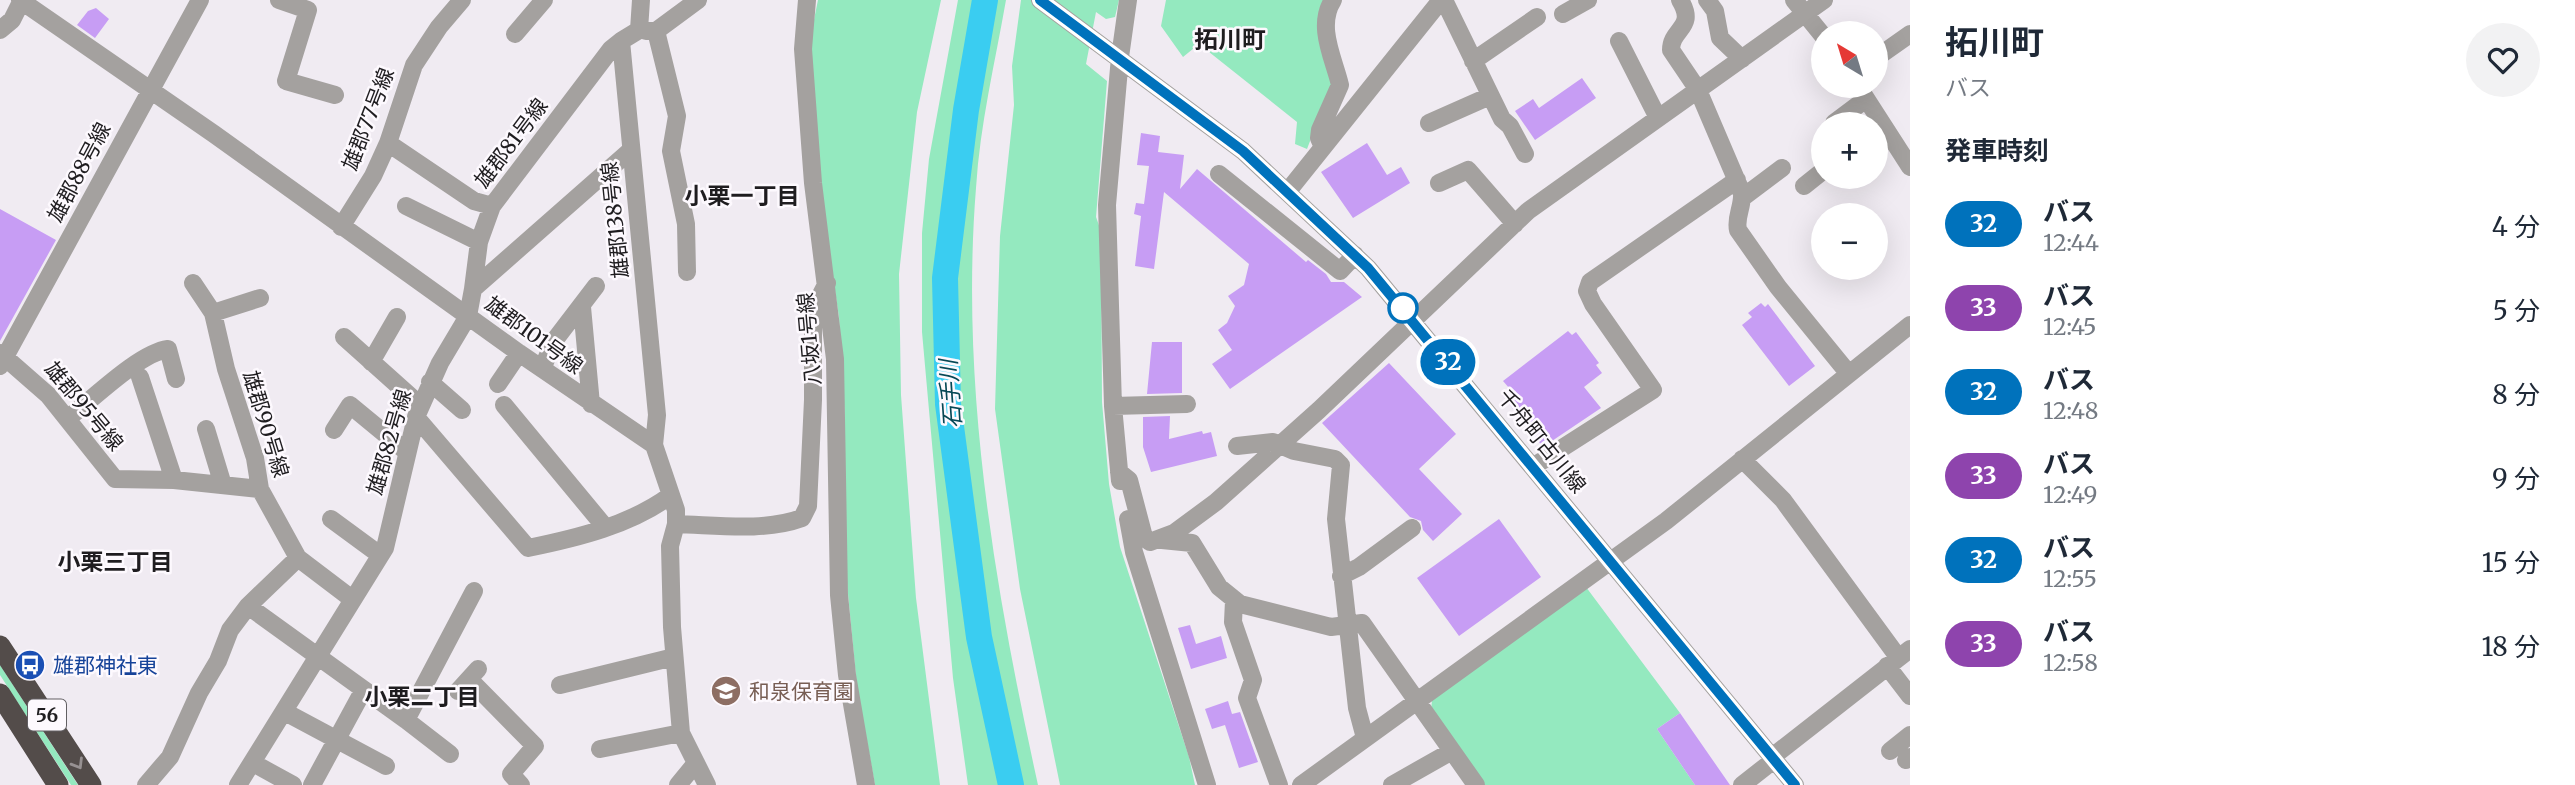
<!DOCTYPE html>
<html lang="ja">
<head>
<meta charset="utf-8">
<style>
  body { margin:0; font-family:Merriweather,"Noto Sans JP",serif; background:#f2f2f3; color:#1f2937; height:100vh; display:flex; flex-direction:column; font-size:26px; white-space:nowrap }
  * { box-sizing:border-box; margin:0 }
  p { font-size:23px; color:#747a83 }
  .icon { flex:none; width:38px; height:38px; fill:none; stroke:currentColor; stroke-width:2; stroke-linecap:round; stroke-linejoin:round }
  .map { position:relative; flex:1; overflow:hidden }
  .details { display:flex; flex-direction:column; background:#fff; width:665px }
  .details>* { flex:none }
  .badge { padding:0 14px; border-radius:23px; font-size:24px; line-height:46px }
  .needle { width:46px; rotate:322deg }
  .fabs { position:absolute; left:1811px; top:21px; display:grid; gap:14px }
  .fabs a { display:grid; place-items:center; width:77px; height:77px; border-radius:50%; background:#fff; box-shadow:0 7px 28px #0002; font-size:35px }
  .map>.badge { position:absolute; translate:-50% -50%; box-shadow:0 0 0 4px #fff }
  h2 { padding:0 35px; font-size:26px; line-height:63px }
  .round { display:grid; place-items:center; flex:none; width:74px; height:74px; border-radius:37px; background:#f2f2f3 }
  .head { display:flex; align-items:center; justify-content:space-between; height:119px; padding:0 35px }
  h1 { font-size:33px; font-weight:700; line-height:52px }
  ul { padding:0; list-style:none }
  li { display:flex; align-items:center; gap:21px; height:84px; padding:0 35px }
  li div { flex:1 }
  li b { display:block; font-size:26px }
  li em { font-style:normal }
  li .badge { min-width:77px; font-weight:700; text-align:center }
  main { display:flex; flex:1; min-height:0 }
  .map>svg:first-child { display:block }
  .green { fill:#94e9bf }
  .lines { fill:none; stroke-linecap:round; stroke-linejoin:round }
  .river { stroke:#3acdf1; stroke-width:26 }
  .building { fill:#c79df4 }
  .minor { stroke:#a4a19f; stroke-width:18 }
  .highway { stroke:#534c4a; stroke-width:21 }
  .oneway { stroke:#979192 }
  .line-casing { stroke:#fff; stroke-width:16 }
  .line { stroke:#0072bc; stroke-width:10 }
  .stop-dot { fill:#fff; stroke:#0072bc; stroke-width:3.5 }
  .labels { text-anchor:middle; dominant-baseline:central; stroke-width:5; stroke-linejoin:round; paint-order:stroke }
  .shield { fill:#fdf9fe; stroke:#625f63; stroke-width:2 }
  .shield-label { font-size:19px; font-weight:bold; fill:#1f1d20 }
  .street-label { font-size:21px; fill:#1f1d20; stroke:#fdf9fe }
  .transit-label { font-size:21px; fill:#164399; stroke:#fdf9fe; text-anchor:start }
  .education-label { font-size:21px; fill:#785e54; stroke:#fdf9fe; text-anchor:start }
  .neighbourhood-label { font-size:23px; font-weight:bold; fill:#1f1d20; stroke:#fdf9fe }
  .water-label { font-size:23px; font-style:italic; fill:#074856; stroke:#fdf9fe }
  .quarter-label { font-size:24px; font-weight:bold; fill:#1f1d20; stroke:#fdf9fe }
</style>
</head>
<body>
<main>
<div class="map">
<svg width="1910" height="785" viewBox="0 0 1910 785">
  <rect width="100%" height="100%" fill="#f0ebf2"/>
  <path class="green" d="M818,0H941L917,112L899,274L901,395L916,598L940,785H875L857,687L845,563V421L839,317L826,231L808,49Z
    M958,0H1006C995,63 980,124 976,188C960,388 995,590 1038,785H968L953,678L922,332V233L929,159Z
    M1021,0H1119L1115,17L1106,19L1096,12L1086,64L1107,81L1096,217L1101,231L1102,402L1109,484L1120,547L1189,757L1195,785H1060L1020,589L995,409L1000,236L1014,105L1012,66Z
    M1166,0H1325L1334,78L1307,149L1295,144L1297,122L1199,44L1183,57L1161,26Z
    M1586,587L1680,713L1657,729L1695,785H1484L1431,711L1432,700Z
    M0,665L78,785H71L0,675Z"/>
  <g class="lines">
    <path class="river" d="M985,0L966,110L945,278L948,404L979,637L1011,785"/>
  </g>
  <path class="building" d="M96,8L109,19L95,38L77,25L88,11Z
    M1582,78L1596,98L1535,140L1515,111L1533,99L1539,108Z
    M1141,133L1160,136L1158,152L1184,155L1180,189L1197,169L1306,262L1308,260L1326,274L1331,282H1344L1362,297L1230,389L1212,364L1232,350L1218,330L1227,323L1235,306L1228,296L1244,285L1249,264L1164,192L1154,269L1135,266L1141,216L1134,214L1136,203L1144,204L1149,166L1137,165Z
    M1367,143L1387,175L1401,167L1410,183L1353,218L1321,172Z
    M0,209L56,240L0,341Z
    M1761,303L1765,307L1768,304L1815,366L1789,386L1742,325L1752,317L1748,313Z
    M1568,331L1572,335L1576,332L1599,363L1596,365L1602,373L1584,387L1601,408L1543,447L1502,395L1510,389L1503,381Z
    M1152,342H1182V393L1147,394Z
    M1389,363L1456,434L1419,469L1462,514L1433,541L1423,530L1421,521L1410,517L1322,423Z
    M1170,416L1169,439L1202,431L1203,434L1211,432L1217,456L1151,472L1143,447V417Z
    M1499,519L1541,577L1459,636L1417,578Z
    M1190,625L1196,644L1221,636L1227,658L1191,669L1178,628Z
    M1228,701L1232,714L1240,712L1258,762L1239,768L1225,725L1212,729L1205,709Z
    M1680,713L1730,785H1695L1657,729Z"/>
  <g class="lines">
    <path class="minor" d="M20,0L214,134L519,353L654,445L676,510V524C716,525 764,532 802,518L808,506L813,400V310L827,283
      M279,0L308,10L286,81L335,95
      M641,0L639,30L621,41L657,415L654,445
      M807,0L803,49L813,183L835,359L839,595L847,675L866,785
      M1040,0L1243,151L1368,268L1795,785
      M1444,0L1502,119L1510,126L1525,154
      M1680,0C1697,28 1671,28 1671,50L1698,90L1742,193C1743,207 1735,217 1738,230L1778,287L1849,374
      M1707,0L1715,11L1720,38L1742,59
      M1794,0L1824,37
      M1563,14L1588,0
      M0,30L12,20L22,0
      M646,31H656L698,0
      M656,31L677,116L671,151L686,224L687,272
      M515,34L544,0
      M1619,41L1658,118
      M1876,58L1910,34
      M1473,61L1537,17
      M1858,86L1910,167
      M1429,123L1490,96
      M1834,123L1866,99
      M388,143L474,201L492,206
      M1323,147L1319,138L1320,130L1340,85C1334,59 1316,26 1333,0
      M1219,174L1340,271L1355,255
      M1439,183L1468,170L1515,224
      M1804,186L1824,170
      M1288,191L1441,0
      M1742,198L1782,168
      M406,206L479,242
      M341,227L373,176L388,143L414,65L439,27L462,0
      M193,283L213,313L226,369L255,458L260,489L298,558L352,599
      M473,289L479,242L492,206L611,49L621,41
      M582,307L591,404
      M213,313L260,298
      M344,337L420,405
      M0,353L48,395L115,479L174,480L260,489
      M371,362L397,317
      M0,366L200,0
      M542,369L554,341L596,286
      M140,377L174,480
      M430,382L462,410
      M498,384L519,353
      M504,405L605,527
      M1113,406L1187,404
      M416,417L528,548C577,538 631,525 671,495
      M68,418C93,399 139,353 168,349L176,379
      M206,429L223,485
      M334,430L350,405L407,452
      M1237,446L1273,442L1294,451L1335,459L1341,465L1336,519L1357,708L1365,738
      M1742,459L1783,500L1898,657
      M1534,466L1653,390L1593,304L1587,291L1590,282L1737,180
      M1119,472L1129,480L1144,537L1150,542L1174,533L1216,502L1319,410L1528,211L1824,0
      M1120,481L1113,406L1107,205L1120,57L1128,0
      M331,519L380,555
      M1128,519L1134,552L1207,785
      M676,524L670,546L672,627L681,733L707,785
      M1162,540L1192,543L1219,587L1240,604L1331,627L1362,623L1476,785
      M1341,576L1359,567L1412,528
      M1234,601L1233,622L1253,680L1247,698L1279,785
      M248,606L406,720L474,591
      M1887,666L1910,696
      M469,679L535,746L511,774L521,785
      M560,685L674,657
      M458,691L478,669
      M285,712L386,766
      M406,720L450,754
      M600,749L681,733
      M1890,751L1910,735
      M1772,757L1910,649
      M1906,760L1910,757
      M253,763L293,785
      M146,785L170,757L199,693L218,661L230,630L248,606L298,558
      M238,785L385,548L416,417L440,363L468,316L473,289L631,150
      M312,785L363,691
      M678,785L696,763
      M1301,785L1666,521L1910,325
      M1392,785L1452,751
      M1742,785L1774,760"/>
    <path class="highway" d="M0,646L91,785
      M0,694L58,785"/>
  </g>
  <defs><path id="oneway-chevron" d="M-2-3.5L2.5 0L-2 3.5" fill="none" stroke-width="1.6" stroke-linecap="round" stroke-linejoin="round" transform="scale(1.75)"/></defs>
  <use class="oneway" href="#oneway-chevron" transform="translate(78 764) rotate(59)"/>
  <g class="lines">
    <g class="line-casing">
      <path id="line" d="M1040,0L1243,151L1368,268L1795,785"/>
    </g>
    <use href="#line" class="line"/>
  </g>
  <defs>
    <g id="bus-disc" transform="scale(1.575)"><circle r="9.5" fill="#1a4fb4" stroke="#fdf9fe"/><path d="M-5-6H5V4H4V6H2V4H-2V6H-4V4H-5ZM-3.5-4V0h7V-4ZM-3.5 1.2v1.5H-2V1.2ZM2 1.2v1.5H3.5V1.2Z" fill="#fff"/></g>
    <g id="school-disc" transform="scale(1.575)"><circle r="9.5" fill="#8d6e63" stroke="#fdf9fe"/><path d="M0-5L7-2L0 1L-7-2ZM-4 1L0 2.5L4 1V4Q0 6-4 4Z" fill="#fff"/></g>
  </defs>
  <g fill-rule="evenodd">
    <use href="#bus-disc" x="30" y="665"/>
    <use href="#school-disc" x="726" y="691"/>
  </g>
  <circle class="stop-dot" cx="1403" cy="308" r="14"/>
  <g class="labels">
    <rect class="shield" x="28" y="699.5" width="38" height="31" rx="5"/>
    <g class="shield-label">
      <text x="47" y="715">56</text>
    </g>
    <g class="street-label">
      <text transform="translate(368 119) rotate(-69)">雄郡77号線</text>
      <text transform="translate(511 143) rotate(-53)">雄郡81号線</text>
      <text transform="translate(79 172) rotate(-62)">雄郡88号線</text>
      <text transform="translate(615 220) rotate(-96)">雄郡138号線</text>
      <text transform="translate(534 335) rotate(36)">雄郡101号線</text>
      <text transform="translate(809 339) rotate(-95)">八坂1号線</text>
      <text transform="translate(84 406) rotate(50)">雄郡95号線</text>
      <text transform="translate(266 424) rotate(73)">雄郡90号線</text>
      <text transform="translate(1542 441) rotate(51)">千舟町古川線</text>
      <text transform="translate(389 442) rotate(-74)">雄郡82号線</text>
    </g>
    <g class="transit-label">
      <text x="53" y="665">雄郡神社東</text>
    </g>
    <g class="education-label">
      <text x="749" y="691">和泉保育園</text>
    </g>
    <g class="neighbourhood-label">
      <text x="742" y="195">小栗一丁目</text>
      <text x="115" y="561">小栗三丁目</text>
      <text x="422" y="696">小栗二丁目</text>
    </g>
    <g class="water-label">
      <text transform="translate(950 394) rotate(-94)">石手川</text>
    </g>
    <g class="quarter-label">
      <text x="1230" y="39">拓川町</text>
    </g>
  </g>
</svg>
<div class="fabs">
<a><svg class="needle" viewBox="-14 -14 28 28"><path d="M0-13l5 13h-10z" fill="#e53935"/><path d="M0 13l5-13h-10z" fill="#747a83"/></svg></a>
<a>+</a>
<a>−</a>
</div>
<b class="badge" style="left:1448px;top:362px;background:#0072bc;color:#fff">32</b>
</div>
<section class="details">
<div class="head"><div><h1>拓川町</h1><p>バス</p></div><a class="round"><svg class="icon" aria-label="heart" viewBox="0 0 24 24"><path d="M12 20l-8-8c-3-5 5-10 8-4 3-6 11-1 8 4z"/></svg></a></div>
<h2>発車時刻</h2>
<ul>
<li><span class="badge" style="background:#0072bc;color:#fff">32</span><div><b>バス</b><p>12:44</p></div><em>4 分</em></li>
<li><span class="badge" style="background:#8e44ad;color:#fff">33</span><div><b>バス</b><p>12:45</p></div><em>5 分</em></li>
<li><span class="badge" style="background:#0072bc;color:#fff">32</span><div><b>バス</b><p>12:48</p></div><em>8 分</em></li>
<li><span class="badge" style="background:#8e44ad;color:#fff">33</span><div><b>バス</b><p>12:49</p></div><em>9 分</em></li>
<li><span class="badge" style="background:#0072bc;color:#fff">32</span><div><b>バス</b><p>12:55</p></div><em>15 分</em></li>
<li><span class="badge" style="background:#8e44ad;color:#fff">33</span><div><b>バス</b><p>12:58</p></div><em>18 分</em></li>
</ul>
</section>
</main>
</body>
</html>
